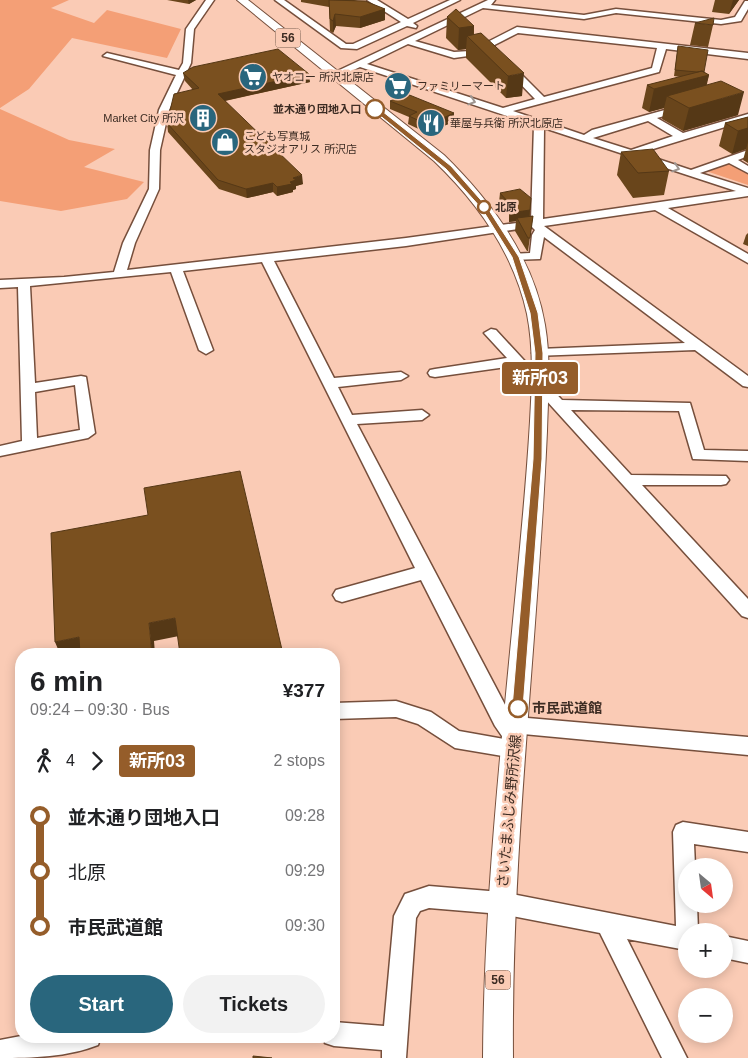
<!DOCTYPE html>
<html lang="en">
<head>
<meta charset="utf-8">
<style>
  body { margin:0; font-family:Arial,"Noto Sans JP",sans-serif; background:#f2f2f2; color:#202124; height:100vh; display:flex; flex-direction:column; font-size:19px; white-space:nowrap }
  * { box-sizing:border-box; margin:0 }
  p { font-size:16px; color:#757577 }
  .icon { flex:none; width:28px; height:28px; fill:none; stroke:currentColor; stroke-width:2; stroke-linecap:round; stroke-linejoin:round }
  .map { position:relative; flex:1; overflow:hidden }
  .drawer { position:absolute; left:15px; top:648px; width:325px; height:395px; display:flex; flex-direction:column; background:#fff; border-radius:20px; box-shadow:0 2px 12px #0003 }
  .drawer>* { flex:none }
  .badge { padding:0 10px; border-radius:4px; font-size:18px; line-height:32px }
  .needle { width:32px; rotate:151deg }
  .tools { position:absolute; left:678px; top:858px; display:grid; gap:10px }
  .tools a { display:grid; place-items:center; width:55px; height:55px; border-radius:50%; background:#fff; box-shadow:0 2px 12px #0003; font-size:25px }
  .map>.badge { position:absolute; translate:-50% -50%; box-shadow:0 0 0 2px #fff }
  .legs { display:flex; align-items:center; gap:8px; height:55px; padding:0 15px; font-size:16px }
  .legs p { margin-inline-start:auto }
  .headline { display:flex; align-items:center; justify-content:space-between; height:85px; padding:0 15px }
  h1 { font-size:28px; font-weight:700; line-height:38px }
  .cta { display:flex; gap:10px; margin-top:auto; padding:10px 15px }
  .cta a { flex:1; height:58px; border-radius:30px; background:#29667d; color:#fff; font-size:20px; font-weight:700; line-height:58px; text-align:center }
  .cta a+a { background:#f2f2f2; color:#202124 }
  ul { padding:0 15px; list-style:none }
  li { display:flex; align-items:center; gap:18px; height:55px; font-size:19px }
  li i { display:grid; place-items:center; width:8px; height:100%; margin:0 6px; background:currentColor }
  li i::after { content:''; width:12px; height:12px; margin:-6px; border:4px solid; border-radius:50%; background:#fff }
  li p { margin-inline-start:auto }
  li:first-child i { background:linear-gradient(#0000 50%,currentColor 0) }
  li:last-child i { background:linear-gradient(currentColor 50%,#0000 0) }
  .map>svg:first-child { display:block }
  .green { fill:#f49f76 }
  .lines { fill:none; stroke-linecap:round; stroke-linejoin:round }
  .minor-casing { stroke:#764f3c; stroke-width:3 }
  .major-casing { stroke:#764f3c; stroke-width:2 }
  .minor { fill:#fff; fill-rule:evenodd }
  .major { fill:#fff; fill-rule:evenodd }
  .wall { fill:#69451b }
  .shaded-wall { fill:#553816 }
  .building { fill:#7a501f; stroke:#553816 }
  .oneway { stroke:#9e9691 }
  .line-1 { fill:#955d2a; stroke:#fff }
  .stop-1-dot { fill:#fff; stroke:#955d2a; stroke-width:2.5 }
  .labels { text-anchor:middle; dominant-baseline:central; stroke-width:5; stroke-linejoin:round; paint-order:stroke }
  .far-poi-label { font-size:11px; fill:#3d2c23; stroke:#facbb5; text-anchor:start }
  .far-stop-label { font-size:11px; font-weight:bold; fill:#3d2c23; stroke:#facbb5; text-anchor:end }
  .shield { fill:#facbb5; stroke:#765c4f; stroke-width:1 }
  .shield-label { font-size:12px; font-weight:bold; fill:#3d2c23 }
  .stop-label { font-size:14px; font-weight:bold; fill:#3d2c23; stroke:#facbb5; text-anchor:start }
  .street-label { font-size:14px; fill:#3d2c23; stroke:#facbb5 }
</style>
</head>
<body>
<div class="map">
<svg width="748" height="1058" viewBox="0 0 748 1058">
  <rect width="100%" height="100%" fill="#facbb5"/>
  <path class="green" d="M0,0H69L51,8L94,23L107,10L181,29L167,58L72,38L29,89L0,108Z
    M0,109L69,140L115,149L84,167L144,182L127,199L61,211L0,201Z
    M731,163L748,172V185L706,171Z"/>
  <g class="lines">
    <g class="minor-casing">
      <path id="minor" d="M206,0H214L194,29L191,63L169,110L160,150L159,189L135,243L127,270L406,238L531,221L534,125L360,67L334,79L329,76L331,74L488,0H495L491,5L584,15L616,9L721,20L735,17L745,1H748V9L741,21L721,24L616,13L584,19L483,8L415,41L454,52L470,51L517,27L748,53V59L666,49L659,72L513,111L584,135L592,130L683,105L686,106V110L657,118L683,133L748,114V120L640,153L691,170L748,150V156L738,160L748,166V173L729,163L700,173L748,188V196L668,208L748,254V263L655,210L544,226L748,376V387L743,386L695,350L534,356L532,353L534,350L539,349L685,343L544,237L540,259L511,260L509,257L511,254L530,253L532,235L535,230L532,227L406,246L274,261L334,378L401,372L408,376L401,380L338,387L352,415L422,410L429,415L422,420L357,424L512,718L516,717L748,737V755L523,734L525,738L522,744L524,749L521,755L514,758L455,748L418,724L396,717L334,719V703L396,701L431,712L459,731L504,739L495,726L421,580L342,602L336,600L333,595L336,590L415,568L262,262L183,271L213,350L206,354L199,350L171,272L30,286L35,383L81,376L86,377L95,433L88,438L0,456V446L22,441L18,287L0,288V280L64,277L114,272L123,243L149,189L150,150L159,110L176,75L103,56L107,53L179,70L183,63L186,29ZM518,33L657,48L652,68L544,97L511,64H505V68L535,99L503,108L367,64L408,44L454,58L475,55ZM648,121L673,136L631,150L593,138ZM544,128L736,191L543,219ZM75,385L80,430L37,438L35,392Z
        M275,0H284L346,44H353L401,22L367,0H377L408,19L450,0H460L413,23L417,26L416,28L407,26L357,49L341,48Z
        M491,329L496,330L533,370L545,373L547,376L545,379C532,382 522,375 514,366L435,377L430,376L428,373L430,370L435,369L507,358L484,333Z
        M540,381L545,382L562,400L690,403L704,450L748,451V461L693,459L679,411L571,410L631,475L726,476L729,480L726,484L721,485H642L748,599V618L742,616L535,388L533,385Z
        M683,822L748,832V852L694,844L695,866H686V904H697L698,931H686V950L627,939L687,1058H662L600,933L501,914L429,908L420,911L416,918L406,1058H382V1050L334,1046L325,1043L323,1036H334V1022L384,1026L394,916L405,894L429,886L501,892L676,926L673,832L676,825Z
        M724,936L748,941V963L724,958Z
        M21,1036H101L98,1045C68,1057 32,1058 0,1058V1040Z"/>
    </g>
    <g class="major-casing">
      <path id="major" d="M237,0H248L444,155C491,201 534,258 545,325C551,360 548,396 547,431C538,641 511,848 513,1058H483C484,898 502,739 517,579C522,526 527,474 530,421C532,386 534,349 527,314C514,254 478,203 434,161Z"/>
    </g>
    <use href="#minor" class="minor"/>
    <use href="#major" class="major"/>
  </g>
  <path class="wall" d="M167,0H196L189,4Z
    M301,0H354L385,9V20L360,28L336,26L333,33L330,31L329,7L301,2Z
    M715,0H739L729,14L712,12Z
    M447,17L474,26V35L481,33L522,96L506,98L466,58V49L458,50L446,38Z
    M695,23L713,25L708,47L690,45Z
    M678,46L704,72L709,75L706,85L738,115L683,131L662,119L664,108L649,112L642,108L647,85L680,77L674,76Z
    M183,73L310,82L225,101L303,184L296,186V189L293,190V192L277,196L273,192L247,198L219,189L168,132L167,123L193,90L185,81Z
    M390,101L454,113L453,122L427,133L408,124L409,117L390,109Z
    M748,117V163L743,160L746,149L732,154L719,146L725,123Z
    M621,152L669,171L664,195L633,198L617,175Z
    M500,193L530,210V216H533L528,251H527L515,231L516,221L509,222V214L499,202Z
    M748,233V246L743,244L746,235Z"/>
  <path class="shaded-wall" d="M188,0H196L189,4Z
    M733,0H739L729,14Z
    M385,9V20L360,28V17Z
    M335,14L336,26L333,33V21Z
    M474,26L473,42L467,36L466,49L458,50L459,28Z
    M524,73L522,96L506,98L508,76Z
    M309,74L310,82L219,102L218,94Z
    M709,75L704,97L667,96L664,108L649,112L654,89Z
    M744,92L738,115L683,131L689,108Z
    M454,113L453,122L427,133L428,125Z
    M748,128V142L746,149L732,154L738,131Z
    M302,175L303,184L296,186V189L293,190V192L277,196V187L290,182L293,178Z
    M273,183V192L247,198L246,189Z
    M530,210L529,219L517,218L516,221L509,222L510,213Z
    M175,618L179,636L154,641L155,654H152L149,623Z
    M79,637L86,654H60L55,642Z"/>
  <path class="building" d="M329,0L365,1L385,9L360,17L335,14L333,21L330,19Z
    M456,9L474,26L459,28L447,17Z
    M714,18L713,25L695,23Z
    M481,33L524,73L508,76L467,36Z
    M678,46L708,50L704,72L702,71L697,72L675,70Z
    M278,49L309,74L218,94L302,175L293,178L296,180L290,182L292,184L277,187L273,183L246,189L218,180L167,123L174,94L199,88L183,73L193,67Z
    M702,71L709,75L654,89L647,85Z
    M721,81L744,92L689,108L667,96Z
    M407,94L454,113L428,125L409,116L417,112L390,101Z
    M748,117V128L738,131L725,123Z
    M653,149L669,171L638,173L621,152Z
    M520,189L531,198L530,210L510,213V212L516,211L500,193Z
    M533,216L530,238H528L517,218Z
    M240,471L283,654H180L175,618L149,623L152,654H80L79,637L55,642L51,533L148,515L144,488Z
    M253,1056L272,1058H253Z"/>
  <defs><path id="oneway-chevron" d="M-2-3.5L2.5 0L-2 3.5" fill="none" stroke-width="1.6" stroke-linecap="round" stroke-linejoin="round" transform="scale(1.25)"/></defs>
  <g class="oneway">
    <use href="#oneway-chevron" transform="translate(472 101) rotate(18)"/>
    <use href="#oneway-chevron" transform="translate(676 168) rotate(18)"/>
  </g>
  <path class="line-1" d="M373,107H377L451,166L487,207L519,257L538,313L543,353L542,459L523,708L518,713L512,708L533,459L535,353L530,313L512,257L482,209L446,169L373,110Z"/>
  <defs>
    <g id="supermarket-disc" transform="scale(1.4375)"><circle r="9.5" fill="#29667d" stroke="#facbb5"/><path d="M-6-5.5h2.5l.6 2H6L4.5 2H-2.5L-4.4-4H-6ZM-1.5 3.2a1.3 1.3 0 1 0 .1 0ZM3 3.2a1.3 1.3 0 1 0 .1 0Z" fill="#fff"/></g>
    <g id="building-disc" transform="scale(1.4375)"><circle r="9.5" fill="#29667d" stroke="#facbb5"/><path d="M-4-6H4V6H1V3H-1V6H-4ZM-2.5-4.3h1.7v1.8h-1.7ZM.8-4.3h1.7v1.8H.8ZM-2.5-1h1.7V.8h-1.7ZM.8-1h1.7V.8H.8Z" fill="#fff"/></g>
    <g id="restaurant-disc" transform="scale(1.4375)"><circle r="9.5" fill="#29667d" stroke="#facbb5"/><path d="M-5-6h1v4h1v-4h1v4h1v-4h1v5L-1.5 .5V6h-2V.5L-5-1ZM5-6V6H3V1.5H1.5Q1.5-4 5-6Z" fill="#fff"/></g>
    <g id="shop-disc" transform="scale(1.4375)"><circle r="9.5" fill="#29667d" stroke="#facbb5"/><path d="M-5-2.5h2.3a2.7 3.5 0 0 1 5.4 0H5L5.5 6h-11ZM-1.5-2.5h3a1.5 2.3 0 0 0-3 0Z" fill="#fff"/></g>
  </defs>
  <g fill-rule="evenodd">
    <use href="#supermarket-disc" x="253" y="77"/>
    <use href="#supermarket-disc" x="398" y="86"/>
    <use href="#building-disc" x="203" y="118"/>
    <use href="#restaurant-disc" x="431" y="123"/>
    <use href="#shop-disc" x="225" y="142"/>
  </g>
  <g class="stop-1-dot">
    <circle cx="375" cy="109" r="9"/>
    <circle cx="484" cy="207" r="6"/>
    <circle cx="518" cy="708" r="9"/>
  </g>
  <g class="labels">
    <g class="far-poi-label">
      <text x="272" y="77">ヤオコー 所沢北原店</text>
      <text x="417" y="86">ファミリーマート</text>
      <text x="184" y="118" text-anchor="end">Market City 所沢</text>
      <text x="450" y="123">華屋与兵衛 所沢北原店</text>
      <text x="244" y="136">こども写真城<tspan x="244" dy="13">スタジオアリス 所沢店</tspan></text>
    </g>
    <g class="far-stop-label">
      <text x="361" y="109">並木通り団地入口</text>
      <text x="495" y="207" text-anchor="start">北原</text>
    </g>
    <g class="shield">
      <rect x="275.5" y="28.5" width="25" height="19" rx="4"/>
      <rect x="485.5" y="970.5" width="25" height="19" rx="4"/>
    </g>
    <g class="shield-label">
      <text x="288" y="38">56</text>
      <text x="498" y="980">56</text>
    </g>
    <g class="stop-label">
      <text x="532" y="708">市民武道館</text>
    </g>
    <g class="street-label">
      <text transform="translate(509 811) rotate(-85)">さいたまふじみ野所沢線</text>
    </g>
  </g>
</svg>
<div class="tools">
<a><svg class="needle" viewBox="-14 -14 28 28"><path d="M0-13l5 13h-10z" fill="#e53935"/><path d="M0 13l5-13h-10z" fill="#757577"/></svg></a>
<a>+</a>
<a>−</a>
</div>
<b class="badge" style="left:540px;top:378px;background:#955d2a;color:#fff">新所03</b>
<section class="drawer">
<div class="headline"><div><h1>6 min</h1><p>09:24 – 09:30 · Bus</p></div><b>¥377</b></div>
<div class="legs"><svg class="icon" aria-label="walk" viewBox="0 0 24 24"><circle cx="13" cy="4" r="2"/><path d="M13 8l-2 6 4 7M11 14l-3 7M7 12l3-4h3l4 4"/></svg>4<svg class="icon" aria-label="forward" viewBox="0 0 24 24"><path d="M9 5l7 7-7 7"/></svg><b class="badge" style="background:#955d2a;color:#fff">新所03</b><p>2 stops</p></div>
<ul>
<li><i style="color:#955d2a"></i><b>並木通り団地入口</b><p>09:28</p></li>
<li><i style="color:#955d2a"></i><span>北原</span><p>09:29</p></li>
<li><i style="color:#955d2a"></i><b>市民武道館</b><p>09:30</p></li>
</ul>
<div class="cta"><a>Start</a><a>Tickets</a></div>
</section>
</div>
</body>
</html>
